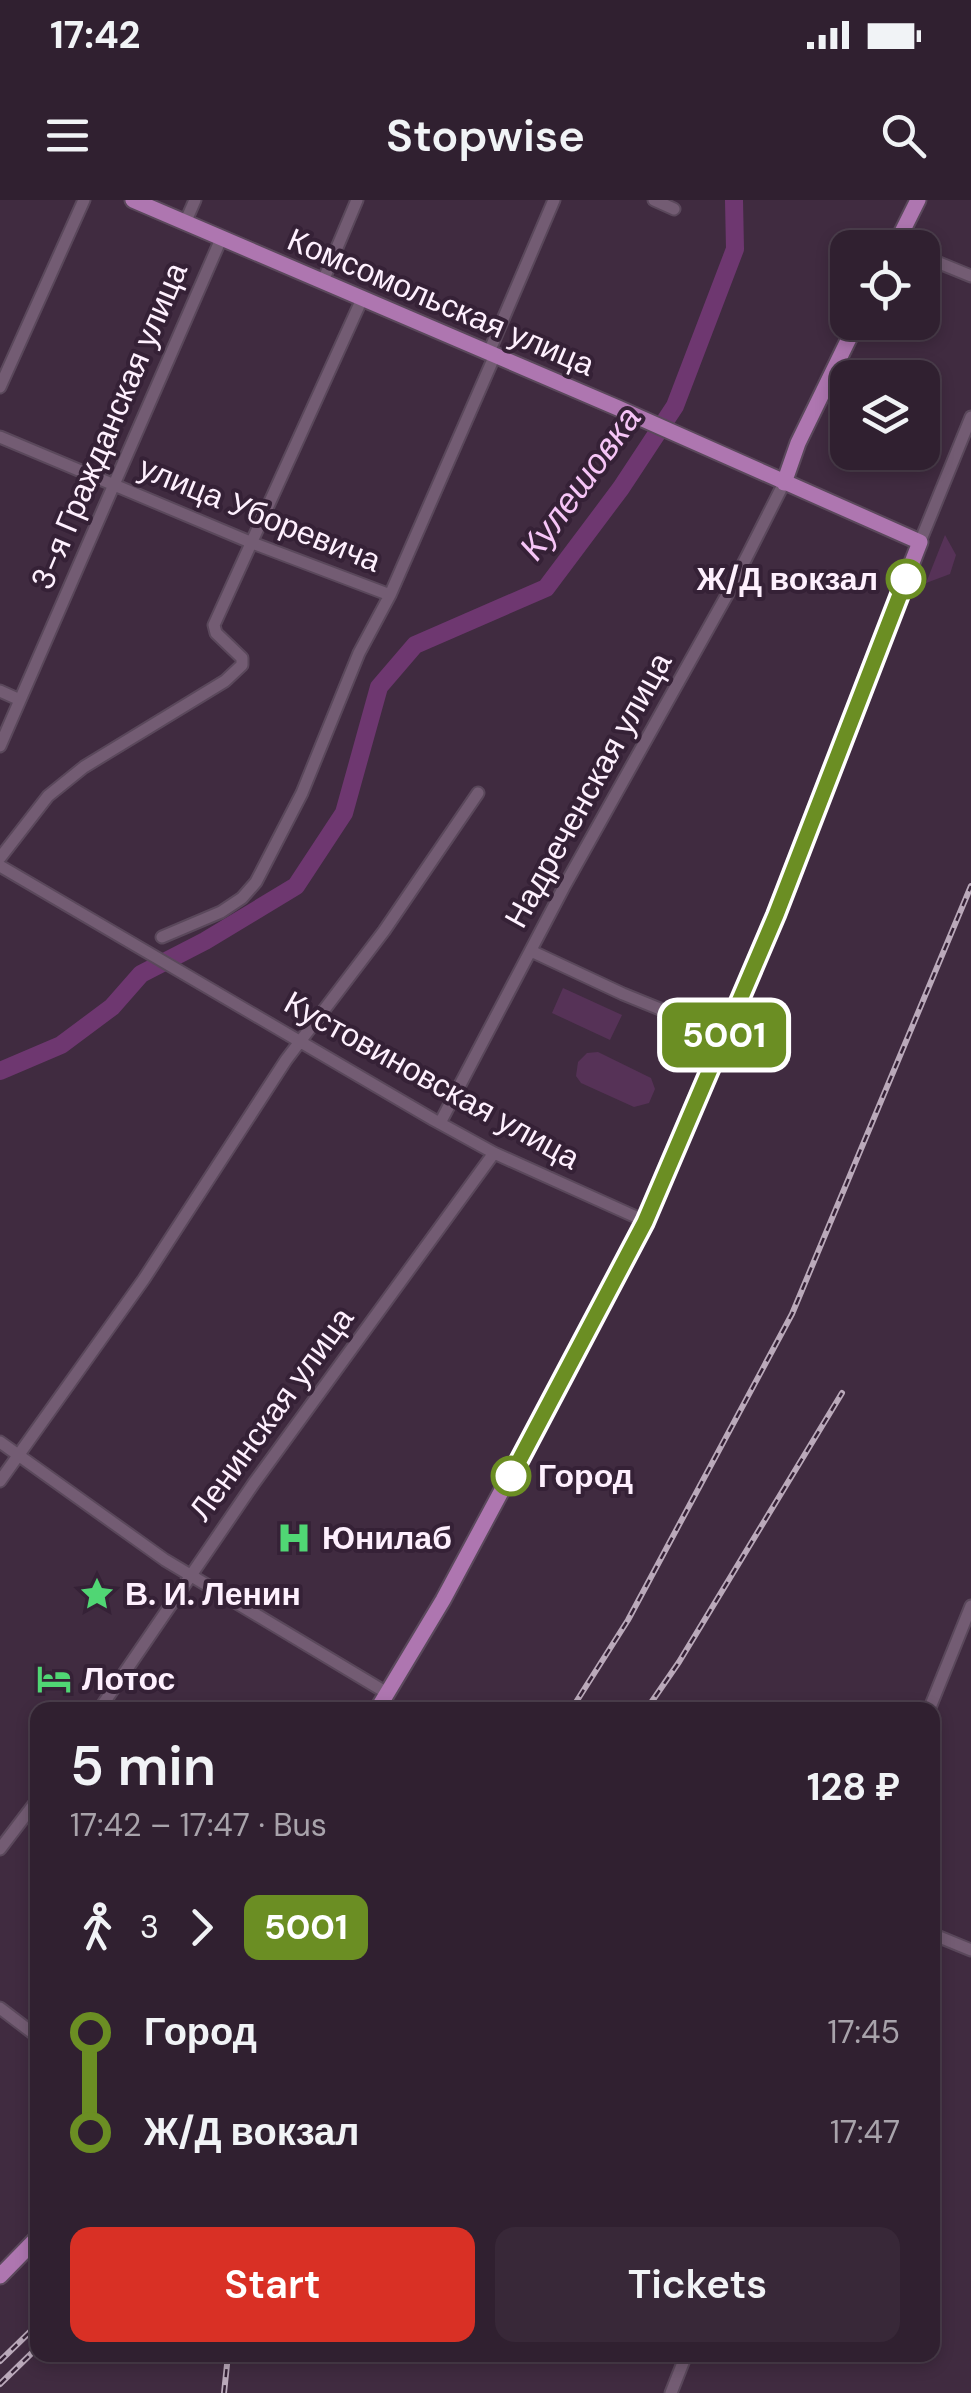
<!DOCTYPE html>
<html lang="en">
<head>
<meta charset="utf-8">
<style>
  body { margin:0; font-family:"DM Sans",sans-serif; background:#382838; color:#f1f3f6; height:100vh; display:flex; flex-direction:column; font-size:38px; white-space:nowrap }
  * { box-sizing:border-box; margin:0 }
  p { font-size:32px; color:#a8a3ab }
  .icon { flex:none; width:55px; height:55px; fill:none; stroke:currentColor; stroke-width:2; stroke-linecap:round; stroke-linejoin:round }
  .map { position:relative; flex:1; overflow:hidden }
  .panel { position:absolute; left:30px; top:1502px; width:910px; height:660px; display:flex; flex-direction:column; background:#302030; border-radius:20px; box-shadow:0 5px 15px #0003,0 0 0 2px #4b3e4c }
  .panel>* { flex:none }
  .badge { padding:0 20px; border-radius:15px; font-size:35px; line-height:65px }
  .buttons { position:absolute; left:830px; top:30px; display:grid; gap:20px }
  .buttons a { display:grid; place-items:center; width:110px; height:110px; border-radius:20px; background:#302030; box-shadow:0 5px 15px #0003,0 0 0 2px #4b3e4c; font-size:50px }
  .map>.badge { position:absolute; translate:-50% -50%; box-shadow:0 0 0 5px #fff }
  .legs { display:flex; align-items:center; gap:15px; height:110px; padding:0 40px; font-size:32px }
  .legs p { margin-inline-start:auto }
  .head { display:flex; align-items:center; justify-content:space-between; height:170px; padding:0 40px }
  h1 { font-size:55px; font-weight:600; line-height:75px }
  .cta { display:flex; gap:20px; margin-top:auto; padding:20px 40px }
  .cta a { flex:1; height:115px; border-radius:20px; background:#d93025; color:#fff; font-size:40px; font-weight:600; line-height:115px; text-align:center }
  .cta a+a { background:#382838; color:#f1f3f6 }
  ul { padding:0 40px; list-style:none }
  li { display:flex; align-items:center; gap:35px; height:100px; font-size:38px }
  li i { display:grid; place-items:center; width:15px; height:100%; margin:0 12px; background:currentColor }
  li i::after { content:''; width:25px; height:25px; margin:-12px; border:8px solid; border-radius:50%; background:#302030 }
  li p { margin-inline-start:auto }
  li:first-child i { background:linear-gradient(#0000 50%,currentColor 0) }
  li:last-child i { background:linear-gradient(currentColor 50%,#0000 0) }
  .status { display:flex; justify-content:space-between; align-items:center; height:70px; padding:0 50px; background:#302030; direction:ltr }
  .status svg { height:28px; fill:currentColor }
  header { display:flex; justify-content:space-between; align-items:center; height:130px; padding:0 40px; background:#302030; font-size:45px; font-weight:600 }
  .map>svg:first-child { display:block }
  .green { fill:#563257 }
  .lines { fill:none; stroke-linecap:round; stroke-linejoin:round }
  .river { stroke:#6e3770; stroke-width:18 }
  .minor-casing { stroke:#5a485b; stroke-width:15 }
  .major-casing { stroke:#5a485b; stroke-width:19 }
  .minor { stroke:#735c73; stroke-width:11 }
  .major { stroke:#ae76b0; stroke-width:15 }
  .rail-casing { stroke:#baa9ba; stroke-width:6 }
  .rail { stroke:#352136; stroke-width:2.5; stroke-dasharray:8; stroke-linecap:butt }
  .line-1-casing { stroke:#fff; stroke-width:22 }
  .line-1 { stroke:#6b8e23; stroke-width:15 }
  .stop-1-dot { fill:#fff; stroke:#6b8e23; stroke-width:5 }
  .labels { text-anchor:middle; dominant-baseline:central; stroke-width:8; stroke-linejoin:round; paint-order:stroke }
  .street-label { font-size:32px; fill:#fef0fe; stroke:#352136 }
  .stop-label { font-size:32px; font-weight:bold; fill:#fef0fe; stroke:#352136; text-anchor:end }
  .poi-label { font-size:32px; font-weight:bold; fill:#fef0fe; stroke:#352136; text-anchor:start }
  .water-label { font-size:35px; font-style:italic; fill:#f6c5f7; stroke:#352136 }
</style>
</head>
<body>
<div class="status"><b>17:42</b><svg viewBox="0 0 49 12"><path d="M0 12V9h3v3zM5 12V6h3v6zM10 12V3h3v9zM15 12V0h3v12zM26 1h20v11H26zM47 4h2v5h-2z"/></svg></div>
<header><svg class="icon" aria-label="menu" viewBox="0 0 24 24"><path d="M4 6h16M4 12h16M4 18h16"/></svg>Stopwise<svg class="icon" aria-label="search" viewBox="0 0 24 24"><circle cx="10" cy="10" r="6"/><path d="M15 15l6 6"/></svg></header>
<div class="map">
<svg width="971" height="2193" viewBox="0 0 971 2193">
  <rect width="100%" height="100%" fill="#402b40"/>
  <path class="green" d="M945,335L956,355L950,374L926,383Z
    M563,788L622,815L610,840L552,813Z
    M598,852L651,878L655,889L649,903L634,907L581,883L576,876L578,862L587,853Z"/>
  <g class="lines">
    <path class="river" d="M0,871L61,845L112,807L141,774L205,741L296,686L344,613L379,487L415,445L546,388L621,288L675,206L735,49L734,0"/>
    <g class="minor-casing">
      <path id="minor" d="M654,0L674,9
        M185,23L195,0
        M922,56L971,76
        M323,81L357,0
        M489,152L554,0
        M0,187L84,0
        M0,237L250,342L390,395
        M920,342L971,217
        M0,491L20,500
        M0,546L221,39
        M0,658L48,596L84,567L225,481L242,465V458L216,433L214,425L362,99
        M0,666L434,920L494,953L645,1021
        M162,737L221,712L242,698L256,682L302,593L359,453L390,395L495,155
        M531,751L623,794L724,835
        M440,923L565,685L732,386L784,283
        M0,1242L165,1360L387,1493
        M0,1281L144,1079L286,860L384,731L478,593
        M99,1510L254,1283L494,953
        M929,1510L971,1406
        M0,1649L38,1599
        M932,1734L971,1750
        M0,1808L38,1837
        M671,2193L686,2155"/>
    </g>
    <g class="major-casing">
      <path id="major" d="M133,0L618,208L920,342L775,715L633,1046L443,1400L377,1510
        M894,48L918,0
        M784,283L798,243L857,122
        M0,2076L38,2037"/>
    </g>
    <use href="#minor" class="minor"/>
    <use href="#major" class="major"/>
    <g class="rail-casing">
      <path id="rail" d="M571,1510L628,1420L792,1114L971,686
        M646,1510L679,1462L842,1193
        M0,2161L38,2124
        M0,2184L38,2147
        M224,2193L228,2155"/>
    </g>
    <use href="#rail" class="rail"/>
  </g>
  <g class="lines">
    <g class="line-1-casing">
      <path id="line-1" d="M511,1276L645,1022L776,715L906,379"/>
    </g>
    <use href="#line-1" class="line-1"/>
  </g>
  <defs>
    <g id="hospital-bare" transform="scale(2.7)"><path d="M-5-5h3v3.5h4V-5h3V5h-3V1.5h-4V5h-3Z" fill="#50d674" stroke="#352136" stroke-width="2.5" paint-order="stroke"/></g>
    <g id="sight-bare" transform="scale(2.7)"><path d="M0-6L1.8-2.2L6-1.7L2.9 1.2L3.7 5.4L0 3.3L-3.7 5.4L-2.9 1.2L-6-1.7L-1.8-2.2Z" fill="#50d674" stroke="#352136" stroke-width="2.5" paint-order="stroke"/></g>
    <g id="hotel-bare" transform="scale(2.7)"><path d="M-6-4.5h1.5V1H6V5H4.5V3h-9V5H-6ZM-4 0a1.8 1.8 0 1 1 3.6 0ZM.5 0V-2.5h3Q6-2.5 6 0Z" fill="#50d674" stroke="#352136" stroke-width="2.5" paint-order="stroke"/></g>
  </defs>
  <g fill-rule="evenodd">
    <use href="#hospital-bare" x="294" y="1338"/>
    <use href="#sight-bare" x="97" y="1394"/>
    <use href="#hotel-bare" x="54" y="1479"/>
  </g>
  <g class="stop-1-dot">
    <circle cx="906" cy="379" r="18"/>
    <circle cx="511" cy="1276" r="18"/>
  </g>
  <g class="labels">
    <g class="street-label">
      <text transform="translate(441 102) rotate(23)">Комсомольская улица</text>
      <text transform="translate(109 226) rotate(-67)">3-я Гражданская улица</text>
      <text transform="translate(260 314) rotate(22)">улица Уборевича</text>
      <text transform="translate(588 590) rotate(-61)">Надреченская улица</text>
      <text transform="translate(432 880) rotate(29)">Кустовиновская улица</text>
      <text transform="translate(271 1214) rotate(-54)">Ленинская улица</text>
    </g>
    <g class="stop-label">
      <text x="878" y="379">Ж/Д вокзал</text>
      <text x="538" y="1276" text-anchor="start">Город</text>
    </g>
    <g class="poi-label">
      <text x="322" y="1338">Юнилаб</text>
      <text x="125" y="1394">В. И. Ленин</text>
      <text x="82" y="1479">Лотос</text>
    </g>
    <g class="water-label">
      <text transform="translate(580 283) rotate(-54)">Кулешовка</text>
    </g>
  </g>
</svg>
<div class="buttons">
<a><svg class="icon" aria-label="locate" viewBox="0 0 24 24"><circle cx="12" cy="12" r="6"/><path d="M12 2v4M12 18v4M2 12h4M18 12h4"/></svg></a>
<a><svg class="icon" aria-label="layers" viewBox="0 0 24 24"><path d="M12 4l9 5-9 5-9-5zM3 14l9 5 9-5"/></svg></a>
</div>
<b class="badge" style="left:724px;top:835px;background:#6b8e23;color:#fff">5001</b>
<section class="panel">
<div class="head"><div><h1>5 min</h1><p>17:42 – 17:47 · Bus</p></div><b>128 ₽</b></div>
<div class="legs"><svg class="icon" aria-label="walk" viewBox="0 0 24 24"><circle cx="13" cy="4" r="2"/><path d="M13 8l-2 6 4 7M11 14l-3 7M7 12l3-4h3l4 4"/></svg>3<svg class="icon" aria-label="forward" viewBox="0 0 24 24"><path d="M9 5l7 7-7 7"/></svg><b class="badge" style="background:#6b8e23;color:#fff">5001</b></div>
<ul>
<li><i style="color:#6b8e23"></i><b>Город</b><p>17:45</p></li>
<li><i style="color:#6b8e23"></i><b>Ж/Д вокзал</b><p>17:47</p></li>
</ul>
<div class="cta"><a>Start</a><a>Tickets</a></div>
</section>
</div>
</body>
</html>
